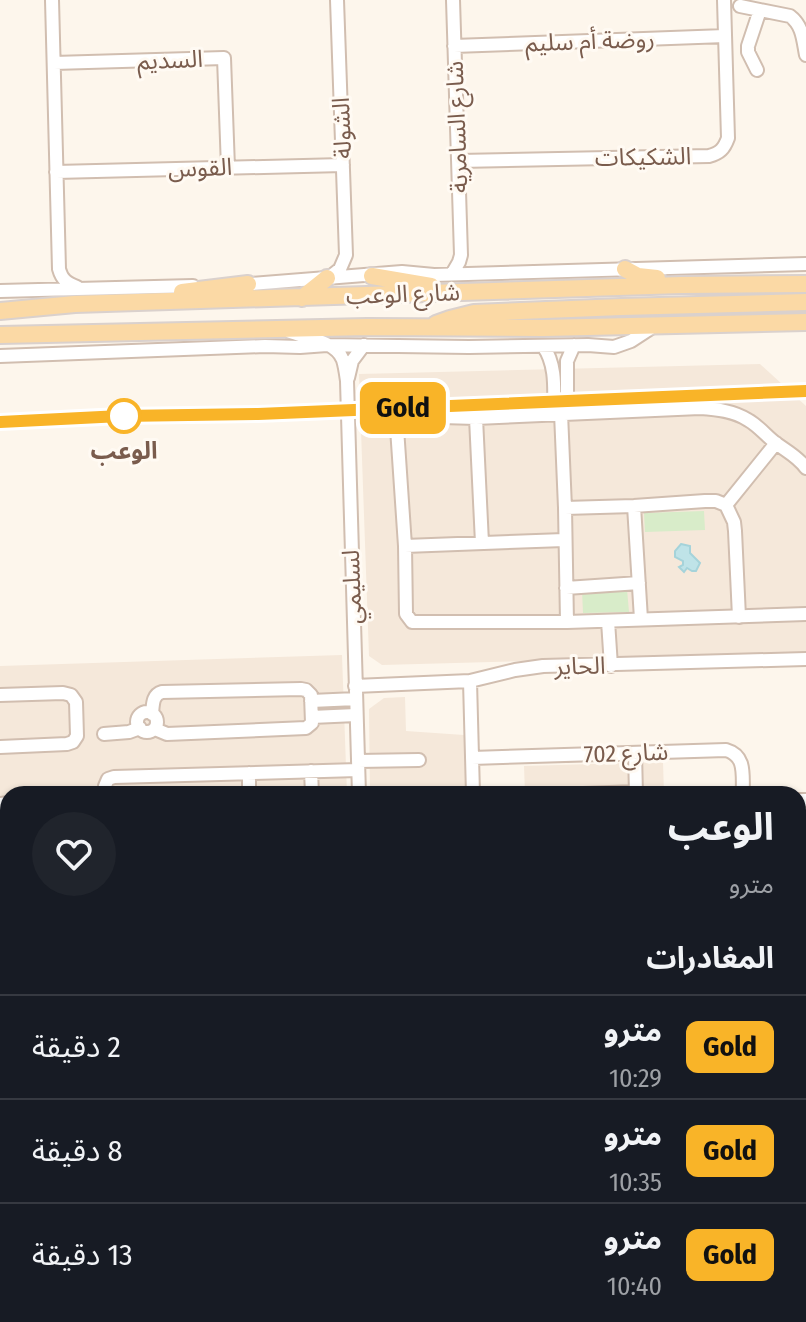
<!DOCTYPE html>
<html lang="ar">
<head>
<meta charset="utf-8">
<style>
  body { margin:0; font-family:"Fira Sans Condensed","Noto Sans Arabic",sans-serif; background:#20242c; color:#f1f3f6; direction:rtl; height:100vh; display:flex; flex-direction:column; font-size:30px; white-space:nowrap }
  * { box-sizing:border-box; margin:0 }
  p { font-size:26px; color:#9ea1a6 }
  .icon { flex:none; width:44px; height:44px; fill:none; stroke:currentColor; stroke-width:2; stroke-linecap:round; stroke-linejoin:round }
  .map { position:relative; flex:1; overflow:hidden; direction:ltr }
  .details { position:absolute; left:0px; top:786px; width:806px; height:536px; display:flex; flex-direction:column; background:#171b24; border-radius:24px 24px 0 0; box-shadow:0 2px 6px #0004; direction:rtl }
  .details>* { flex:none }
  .badge { padding:0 16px; border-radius:12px; font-size:28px; line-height:52px }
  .map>.badge { position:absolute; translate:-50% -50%; box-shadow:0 0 0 4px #fff }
  h2 { padding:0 32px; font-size:30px; line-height:72px }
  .round { display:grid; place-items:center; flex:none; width:84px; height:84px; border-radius:42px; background:#20242c }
  .overview { display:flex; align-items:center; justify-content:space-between; height:136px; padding:0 32px }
  h1 { font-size:38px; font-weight:700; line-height:60px }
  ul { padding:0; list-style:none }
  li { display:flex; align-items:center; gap:24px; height:104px; padding:0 32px; border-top:2px solid #363941 }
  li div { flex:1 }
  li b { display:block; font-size:30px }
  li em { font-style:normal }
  li .badge { min-width:88px; font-weight:700; text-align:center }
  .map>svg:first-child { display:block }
  .residential { fill:#f5e8da }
  .green { fill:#d8ecc9 }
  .water { fill:#bfe3e8; stroke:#a5d3da; stroke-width:2 }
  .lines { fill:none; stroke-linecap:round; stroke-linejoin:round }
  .minor-casing { stroke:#d1beb0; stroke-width:16 }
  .major-casing { stroke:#dad1cd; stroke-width:20 }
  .minor { stroke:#fff; stroke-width:12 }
  .major { stroke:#fbd9a5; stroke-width:16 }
  .line-casing { stroke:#fff; stroke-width:18 }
  .line { stroke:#f9b428; stroke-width:12 }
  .stop-dot { fill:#fff; stroke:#f9b428; stroke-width:4 }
  .labels { text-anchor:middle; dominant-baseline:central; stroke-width:6; stroke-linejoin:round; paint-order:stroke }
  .street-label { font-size:24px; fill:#7a5c4d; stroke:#fffaf3 }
  .stop-label { font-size:24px; font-weight:bold; fill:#7a5c4d; stroke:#fffaf3 }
</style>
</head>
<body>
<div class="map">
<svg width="806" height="1322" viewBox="0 0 806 1322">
  <rect width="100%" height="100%" fill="#fdf6ec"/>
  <path class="residential" d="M760,364L806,406V653L382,665L369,656L359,374Z
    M342,655L347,794H8V1010L0,1008V666Z
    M405,697L406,731L464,735L467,794H370L369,709L384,698Z
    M663,762L664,794H525L524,766Z"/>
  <path class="green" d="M704,511L705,530L645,532L644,513Z
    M627,589L629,612L583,613L582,590Z
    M0,1162L8,1165V1267L0,1290Z
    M315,1314H462L460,1322H313Z
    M496,1314H584L626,1322H495Z"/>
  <path class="water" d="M681,544L690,546V553L700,563L696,571H692L687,568L684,572L679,567L683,565V561L675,557V551Z"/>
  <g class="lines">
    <g class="minor-casing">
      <path id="minor" d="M52,0L59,269C62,280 67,283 77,287
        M740,6L790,16C803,26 803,40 806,55
        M454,46L725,36
        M54,63L224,58L228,168
        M757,70L748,52V46L760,10
        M459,161L709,156C720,153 724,149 728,138L724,0
        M56,172L343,165
        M452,274L459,262L461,255L453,0
        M330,277L340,269L346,255L337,0
        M239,285L402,272L434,275L806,264
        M0,291L193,286
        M290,332C306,338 336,341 343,360C345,366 346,374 347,381L359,794
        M543,346C557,365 554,391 554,413
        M0,356L265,346L300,347L327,345L469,347L588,345L614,347L631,341L654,326
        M348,378L352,361L364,345
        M567,412V361L574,345
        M561,413L565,508L634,506L705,501H716L726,505L734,522L735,531L739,617
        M476,418L482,543
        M806,468C798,457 788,452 777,444C767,437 759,426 748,420C734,411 717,409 700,408L476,418L407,416L400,421L397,428L405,546L406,614L412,622H567L806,614
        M726,505L776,443
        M634,506L641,619
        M565,508L567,622
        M405,546L564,540
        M566,588L639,583
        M608,621L611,666
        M470,681L473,794
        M355,686L470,681L515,670L543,666L806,659
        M0,695L63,693L71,695L76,702L77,736L73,742L67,744L0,747
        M311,701L356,699
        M137 722a10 10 0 1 1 20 0a10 10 0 1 1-20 0Z
        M152,714C153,705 152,695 162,692L301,689L306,690L311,695L312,723L306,728L167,734L155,729
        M312,717L356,715
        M104,734L129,732L140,728
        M635,753L636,794
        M472,758L726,750C747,756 742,776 743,794
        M358,761L419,760
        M311,771L312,794
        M249,773V794
        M105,794V786L108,779L114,777L358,770
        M583,794L636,792
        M798,800H806
        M0,804L8,803
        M0,844H8
        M0,911H8
        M0,975L3,1027
        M798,1005H806
        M798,1072L806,1071
        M11,1322L14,1314"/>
    </g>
    <g class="major-casing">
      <path id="major" d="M625,269L638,276L657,278
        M372,276L431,286
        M182,292L248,284
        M302,298L327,278
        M0,311L75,304L682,285L806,284
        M436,324L450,319L474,313L621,307L806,302
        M0,335L367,327L543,328L806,322"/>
    </g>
    <use href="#minor" class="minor"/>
    <use href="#major" class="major"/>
  </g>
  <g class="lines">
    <g class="line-casing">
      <path id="line" d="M0,422L121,416L258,414L806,391"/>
    </g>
    <use href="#line" class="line"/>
  </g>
  <circle class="stop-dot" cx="124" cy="416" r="16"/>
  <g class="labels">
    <g class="street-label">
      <text transform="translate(590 41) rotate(-2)">روضة أم سليم</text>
      <text transform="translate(170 60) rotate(-2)">السديم</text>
      <text transform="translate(457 127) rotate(-92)">شارع السامرية</text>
      <text transform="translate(342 128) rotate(-92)">الشولة</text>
      <text transform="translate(643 157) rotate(-1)">الشكيكات</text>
      <text transform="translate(200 168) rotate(-2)">القوس</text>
      <text transform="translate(403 294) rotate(-2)">شارع الوعب</text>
      <text transform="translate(352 587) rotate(-92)">لسليمي</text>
      <text transform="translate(580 666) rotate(-1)">الحاير</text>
      <text transform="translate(626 753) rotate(-2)">شارع 702</text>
    </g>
    <g class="stop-label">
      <text x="124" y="451">الوعب</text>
    </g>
  </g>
</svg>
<b class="badge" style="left:403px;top:408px;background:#f9b428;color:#111">Gold</b>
<section class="details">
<div class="overview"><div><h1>الوعب</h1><p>مترو</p></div><a class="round"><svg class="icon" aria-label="heart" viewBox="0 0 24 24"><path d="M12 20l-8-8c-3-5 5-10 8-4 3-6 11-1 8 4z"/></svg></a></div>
<h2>المغادرات</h2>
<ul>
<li><span class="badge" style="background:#f9b428;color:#111">Gold</span><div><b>مترو</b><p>10:29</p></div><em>2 دقيقة</em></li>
<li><span class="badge" style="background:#f9b428;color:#111">Gold</span><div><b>مترو</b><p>10:35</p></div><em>8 دقيقة</em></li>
<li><span class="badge" style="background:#f9b428;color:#111">Gold</span><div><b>مترو</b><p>10:40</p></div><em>13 دقيقة</em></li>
</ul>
</section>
</div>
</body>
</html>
